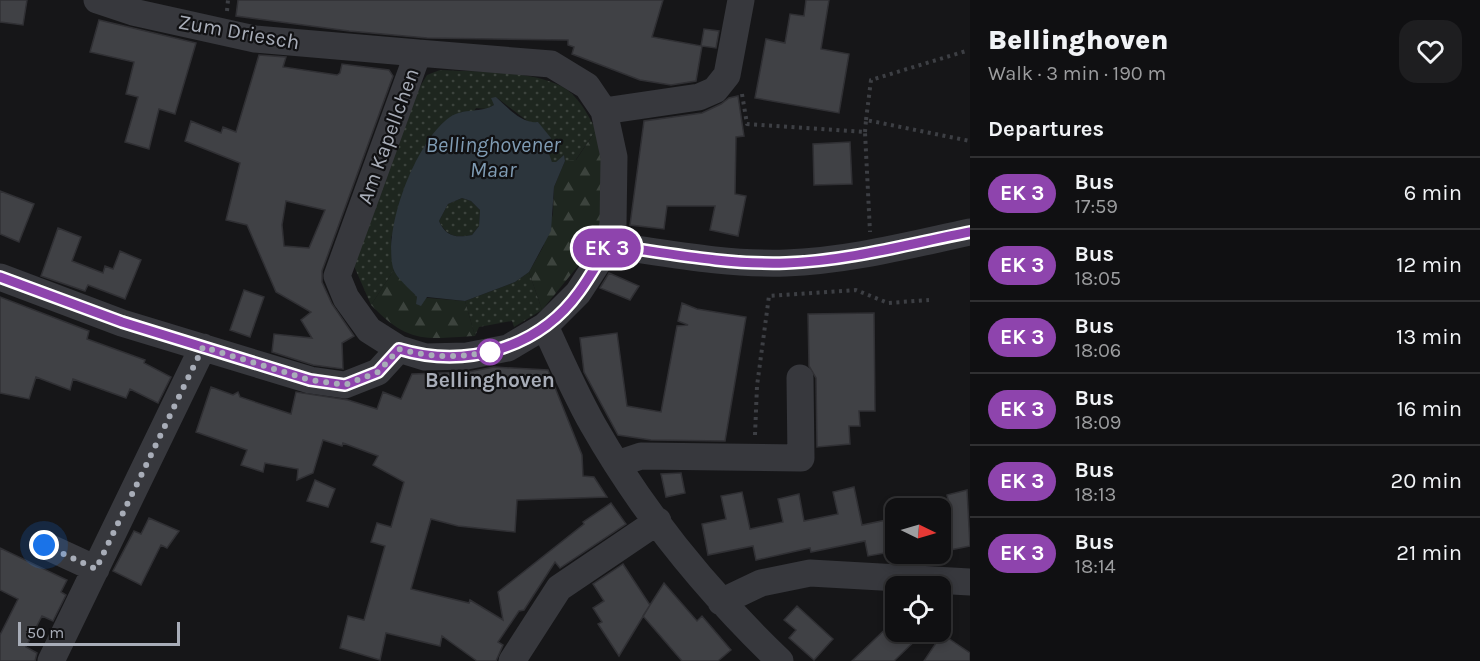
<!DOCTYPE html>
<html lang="en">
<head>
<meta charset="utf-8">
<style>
  body { margin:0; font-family:Karla,sans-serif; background:#1e1e20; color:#f1f3f6; height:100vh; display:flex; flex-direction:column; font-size:22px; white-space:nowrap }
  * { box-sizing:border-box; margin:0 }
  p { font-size:20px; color:#9c9d9f }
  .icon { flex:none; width:33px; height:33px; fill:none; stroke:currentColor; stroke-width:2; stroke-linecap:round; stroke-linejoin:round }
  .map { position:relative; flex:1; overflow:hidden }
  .panel { display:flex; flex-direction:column; background:#101012; width:510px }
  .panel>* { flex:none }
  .badge { padding:0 12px; border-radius:20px; font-size:21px; line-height:39px }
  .needle { width:39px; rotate:95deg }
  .fabs { position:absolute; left:885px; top:498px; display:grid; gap:12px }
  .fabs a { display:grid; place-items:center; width:66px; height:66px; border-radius:12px; background:#101012; box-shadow:0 3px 9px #0003,0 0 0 2px #303032; font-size:30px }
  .scale { position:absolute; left:18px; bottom:15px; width:162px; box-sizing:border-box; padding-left:6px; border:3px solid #a8adb8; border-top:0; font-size:16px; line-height:21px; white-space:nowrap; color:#a8adb8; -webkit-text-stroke:4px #111113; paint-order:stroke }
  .you { position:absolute; width:30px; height:30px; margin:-15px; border:4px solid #fff; border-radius:50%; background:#1a73e8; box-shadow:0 0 0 9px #1a73e833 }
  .map>.badge { position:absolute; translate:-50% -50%; box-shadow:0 0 0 3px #fff }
  h2 { padding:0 18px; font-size:22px; line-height:54px }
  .round { display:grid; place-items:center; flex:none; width:63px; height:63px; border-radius:18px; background:#1e1e20 }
  .overview { display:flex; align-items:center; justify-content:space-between; height:102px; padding:0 18px }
  h1 { font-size:28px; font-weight:800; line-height:45px }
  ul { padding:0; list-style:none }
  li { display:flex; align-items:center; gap:18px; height:72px; padding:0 18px; border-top:2px solid #303032 }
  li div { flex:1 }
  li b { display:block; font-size:22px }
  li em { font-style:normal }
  li .badge { min-width:66px; font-weight:700; text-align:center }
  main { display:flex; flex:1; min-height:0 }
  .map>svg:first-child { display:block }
  .grass { fill:url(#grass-dots) }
  .forest { fill:url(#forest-firs) }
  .water { fill:#2c353c; fill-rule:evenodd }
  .building { fill:#404145; stroke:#303034; stroke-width:1.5; fill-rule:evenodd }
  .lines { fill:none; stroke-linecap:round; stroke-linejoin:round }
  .path { stroke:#3d3f44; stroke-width:4; stroke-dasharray:3 4.5; stroke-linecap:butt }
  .minor { stroke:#37383d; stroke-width:27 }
  .line-casing { stroke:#fff; stroke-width:14 }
  .line { stroke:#8e44ad; stroke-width:9 }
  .walk { stroke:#a8adb8; stroke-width:6; stroke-dasharray:0 10.8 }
  .stop-dot { fill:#fff; stroke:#8e44ad; stroke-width:3 }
  .labels { text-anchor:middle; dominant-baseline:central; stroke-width:4.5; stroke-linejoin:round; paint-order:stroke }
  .street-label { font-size:21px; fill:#a8adb8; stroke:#111113 }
  .stop-label { font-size:21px; font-weight:bold; fill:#a8adb8; stroke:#111113 }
  .water-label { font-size:22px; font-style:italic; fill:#7f9bb3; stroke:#111113 }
</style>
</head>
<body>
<main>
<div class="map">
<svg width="970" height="661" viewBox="0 0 970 661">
  <defs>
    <pattern id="grass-dots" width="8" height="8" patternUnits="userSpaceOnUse" patternTransform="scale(1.5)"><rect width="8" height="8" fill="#1e261f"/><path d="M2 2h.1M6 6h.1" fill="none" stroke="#3c433d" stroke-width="1.8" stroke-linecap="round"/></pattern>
    <pattern id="forest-firs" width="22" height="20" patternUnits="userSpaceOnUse" patternTransform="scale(1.5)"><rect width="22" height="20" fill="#1e261f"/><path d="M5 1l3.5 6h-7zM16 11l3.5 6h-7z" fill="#3c433d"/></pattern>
  </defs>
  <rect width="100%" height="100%" fill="#161618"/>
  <path class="grass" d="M440,70C476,72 528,70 561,86C578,95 587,113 596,130L575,161H565L564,156L556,163L552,162L530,123L496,97L494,105L487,109L476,108L391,237L394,270L371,305L354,266L418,90L427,75Z
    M462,198L471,201L480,210L479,226L472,235C456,238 447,237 439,221L448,204Z
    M529,272L542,310L514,327L512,321L479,327L475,336L465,301L515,282Z"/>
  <path class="forest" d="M596,130L602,165L600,239L542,310L529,272L543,247L553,214L554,187L565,161L576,160Z
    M394,270L417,297L465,301L475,336C424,339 409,344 371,305Z"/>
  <path class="water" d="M496,97C507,107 522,124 538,122L551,138L546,146L552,162H556L564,155L565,161L554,187L551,231L529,272L515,282L465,301L427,297L421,306L416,304L417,297C410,289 396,278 393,268C383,227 416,141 450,117C463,108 482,113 494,105L491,98ZM462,198L471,201L480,210L479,226L472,235C456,238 446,237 439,221L448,204Z"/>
  <path class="building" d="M0,0H27L23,25L0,22Z
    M238,0H663L652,37L701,46L704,29L719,31L716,48L702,46L696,81L671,85L640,80L572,54L574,47L568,45V40L427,38L349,31L236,16Z
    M806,0H829L821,49L849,54L839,113L755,98L766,39L785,43L790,14L804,16Z
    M99,20L196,43L175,114L159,109L149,149L125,142L138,97L126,94L134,62L90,52Z
    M259,55L286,57L283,67L337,75L340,73L342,64L389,70L393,76L322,271V282L332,304L354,336L342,343L343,369L313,365L272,352L274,334L312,338L301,320L311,312L276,292L247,225L226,220L240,163L185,141L191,121L221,133L223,127L236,132ZM286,201L325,210L309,248L284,246L282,225Z
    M738,96L744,136L736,137L735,194L746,196L738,236L710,230L715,206H667L664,229L630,225L644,121L702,113L721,104L729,98Z
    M850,142L852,184L814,185L813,144Z
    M0,191L34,204L19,242L0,234Z
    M58,228L81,237L72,261L103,273L105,266L113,269L120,251L141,260L125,299L88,285L85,291L41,276Z
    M609,273L639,286L630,300L600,288Z
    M244,290L264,297L250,337L230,330Z
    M0,297L89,331L87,339L145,360L144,363L171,377L158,403L130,389L126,398L73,379L70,390L36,377L29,399L0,393Z
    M682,303L697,309L746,317L725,441L651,440L618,435L584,372L580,338L617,333L627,406L661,412L677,326L688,325L678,321Z
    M874,313L875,411H859L860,426H849L850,444L817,447L816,378L809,366L808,314Z
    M494,367L548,370L582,455L583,476L594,477L607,497L517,500L515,532L458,526L431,519L411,589L469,603L470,600L503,620L498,592L584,524L583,522L611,503L626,524L560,568L555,562L524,610L519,611L498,642L503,645L496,661H477L442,636L440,646L386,633L380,660L340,648L348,616L364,620L385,546L371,542L377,523L391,527L404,482L373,465L378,456L343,443L342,446L323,440L313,473L297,480L298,469L265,463L263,472L241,465L247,450L196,432L211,387L233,395L238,392L240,397L291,414L296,392L348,400L377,409L383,392L401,399L412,374L468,372Z
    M681,473L685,493L666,497L661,474Z
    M315,480L335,489L328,507L307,501Z
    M854,487L862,525L896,518V551L868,556L865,541L811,552L810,548L756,560L753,546L708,555L702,524L726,519L721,496L742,492L750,529L783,522L778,499L799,494L804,521L838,514L833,492Z
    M967,490L970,546L940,552V520L952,517L947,495Z
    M149,518L179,531L167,548L161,545L141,585L113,571L134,531L141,534Z
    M0,548L67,580L61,592L66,595L53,621L42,616L26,647L37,653L35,661H0V635L18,599L0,590Z
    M623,564L650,605L619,656L598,624L602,622L593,608L604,601L593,584Z
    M664,583L697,621L702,616L731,650L718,661H682L643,616Z
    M797,606L833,639L814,660L789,638L796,630L784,620Z
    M896,619V632H924L894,661H852Z
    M942,634L970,653V661H924Z"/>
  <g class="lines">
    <path class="path" d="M227,11L228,0
      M742,94L747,124L865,132L870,232
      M866,120L871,80L966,51
      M865,132L866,120L970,141
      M755,435L757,386L769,296L856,290L888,303L929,300"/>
    <path class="minor" d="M97,0L133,12L255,39L418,53
      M418,53L551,64L587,86L604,111L614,157L613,224L609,245L578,293L545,326L508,348L467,356L425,357L399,349L369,330L346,298L337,276Z
      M604,111L699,97L715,90L727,75L741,0
      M609,245C666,253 727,265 786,263C848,261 909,245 970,232
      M0,277L122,323L310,380L345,385L378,372L399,349
      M545,326C560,359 575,393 593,425C642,511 708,592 780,661
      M617,464L641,456L801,458L800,378
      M44,545L96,569
      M721,602L761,583L810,573L970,582
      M51,661L203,347
      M512,661L559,588L658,521"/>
  </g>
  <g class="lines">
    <g class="line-casing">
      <path id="line" d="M0,277L122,322L310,380L345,385L378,372L399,349C465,369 538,349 579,292C590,277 599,260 609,245C667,253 727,265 786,263C848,261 909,244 970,232"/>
    </g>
    <use href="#line" class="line"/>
    <path class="walk" d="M44,545L96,569L203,347L310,380L345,385L378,372L399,349C432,358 460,358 493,351L490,352"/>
  </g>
  <circle class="stop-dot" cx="490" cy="352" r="12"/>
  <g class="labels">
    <g class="street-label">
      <text transform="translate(239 32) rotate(10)">Zum Driesch</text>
      <text transform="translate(388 136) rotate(-70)">Am Kapellchen</text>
    </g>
    <g class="stop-label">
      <text x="490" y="380">Bellinghoven</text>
    </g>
    <g class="water-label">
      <text x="493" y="145">Bellinghovener<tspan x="493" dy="25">Maar</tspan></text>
    </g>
  </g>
</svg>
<div class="fabs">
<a><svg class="needle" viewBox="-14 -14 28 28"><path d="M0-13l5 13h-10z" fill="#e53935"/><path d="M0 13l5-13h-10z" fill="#9c9d9f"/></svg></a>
<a><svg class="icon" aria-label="locate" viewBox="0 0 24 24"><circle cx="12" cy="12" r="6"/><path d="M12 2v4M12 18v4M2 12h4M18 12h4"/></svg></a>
</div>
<div class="scale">50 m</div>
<div class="you" style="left:44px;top:545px"></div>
<b class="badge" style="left:607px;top:248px;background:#8e44ad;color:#fff">EK 3</b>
</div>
<section class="panel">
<div class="overview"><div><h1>Bellinghoven</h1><p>Walk · 3 min · 190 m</p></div><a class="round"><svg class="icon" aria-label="heart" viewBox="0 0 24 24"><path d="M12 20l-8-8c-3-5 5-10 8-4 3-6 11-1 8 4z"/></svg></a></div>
<h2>Departures</h2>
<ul>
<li><span class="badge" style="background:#8e44ad;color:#fff">EK 3</span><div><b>Bus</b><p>17:59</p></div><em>6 min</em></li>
<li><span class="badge" style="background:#8e44ad;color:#fff">EK 3</span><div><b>Bus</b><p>18:05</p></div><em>12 min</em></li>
<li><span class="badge" style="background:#8e44ad;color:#fff">EK 3</span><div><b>Bus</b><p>18:06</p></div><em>13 min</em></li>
<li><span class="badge" style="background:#8e44ad;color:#fff">EK 3</span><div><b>Bus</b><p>18:09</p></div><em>16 min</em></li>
<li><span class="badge" style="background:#8e44ad;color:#fff">EK 3</span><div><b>Bus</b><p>18:13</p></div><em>20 min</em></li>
<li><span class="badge" style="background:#8e44ad;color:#fff">EK 3</span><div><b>Bus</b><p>18:14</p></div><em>21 min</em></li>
</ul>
</section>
</main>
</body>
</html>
